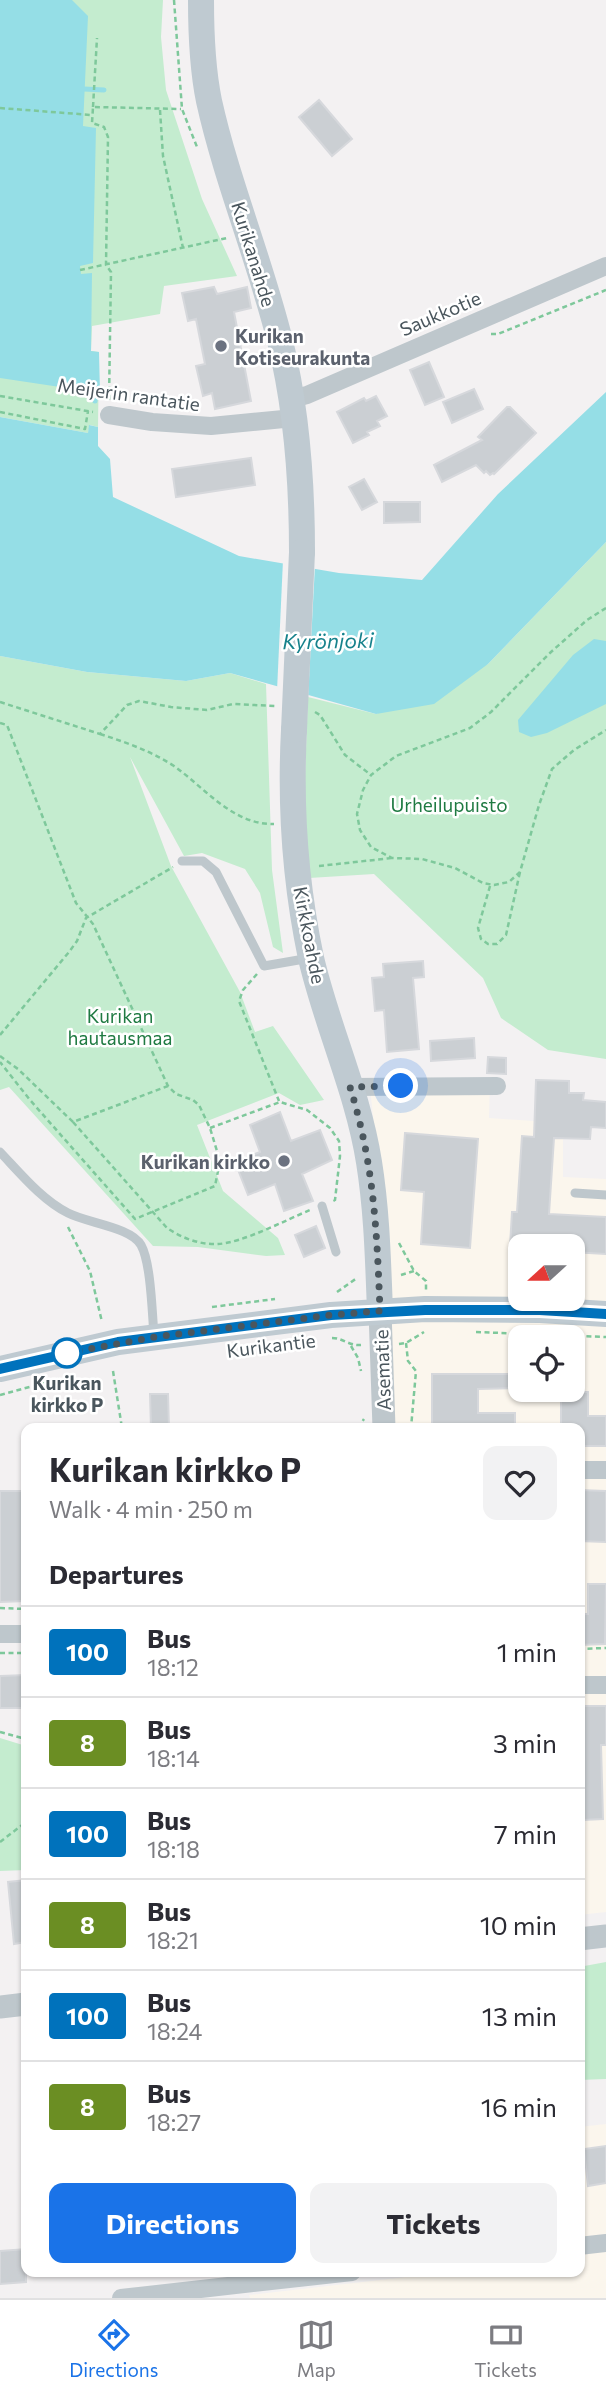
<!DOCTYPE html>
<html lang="en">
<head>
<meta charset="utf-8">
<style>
  body { margin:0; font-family:Commissioner,sans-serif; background:#f2f2f3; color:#2b2b33; height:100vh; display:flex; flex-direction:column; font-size:26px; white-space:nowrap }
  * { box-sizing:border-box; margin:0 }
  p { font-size:23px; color:#7c7c81 }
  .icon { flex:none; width:38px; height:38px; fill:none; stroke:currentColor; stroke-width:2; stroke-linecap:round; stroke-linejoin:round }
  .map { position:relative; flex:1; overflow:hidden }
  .side { position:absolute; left:21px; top:1423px; width:564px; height:854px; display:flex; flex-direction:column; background:#fff; border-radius:14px; box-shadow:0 2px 5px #0004 }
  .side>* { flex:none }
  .badge { padding:0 14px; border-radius:5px; font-size:24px; line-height:46px }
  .needle { width:46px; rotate:249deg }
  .tools { position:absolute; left:508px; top:1234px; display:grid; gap:14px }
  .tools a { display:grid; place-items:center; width:77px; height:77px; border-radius:14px; background:#fff; box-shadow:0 2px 5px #0004; font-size:35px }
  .you { position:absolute; width:35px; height:35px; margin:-18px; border:5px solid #fff; border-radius:50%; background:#1a73e8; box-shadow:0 0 0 10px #1a73e833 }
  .map>.badge { position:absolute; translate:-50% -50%; box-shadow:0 0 0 4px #fff }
  h2 { padding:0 28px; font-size:26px; line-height:63px }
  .round { display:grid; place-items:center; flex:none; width:74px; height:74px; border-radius:14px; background:#f2f2f3 }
  .headline { display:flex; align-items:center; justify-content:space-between; height:119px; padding:0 28px }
  h1 { font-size:33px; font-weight:700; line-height:52px }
  .action { display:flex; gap:14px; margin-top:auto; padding:14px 28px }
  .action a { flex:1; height:80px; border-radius:14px; background:#1a73e8; color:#fff; font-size:28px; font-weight:700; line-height:80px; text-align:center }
  .action a+a { background:#f2f2f3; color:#2b2b33 }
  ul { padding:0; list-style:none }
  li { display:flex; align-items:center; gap:21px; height:91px; padding:0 28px; border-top:2px solid #e1e1e2 }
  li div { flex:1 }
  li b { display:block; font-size:26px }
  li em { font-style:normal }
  li .badge { min-width:77px; font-weight:700; text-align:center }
  .dock { display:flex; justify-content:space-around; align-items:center; height:98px; border-top:2px solid #e1e1e2; background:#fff; font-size:19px; color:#7c7c81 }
  .dock a { display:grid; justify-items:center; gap:4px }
  .dock .current { color:#1a73e8 }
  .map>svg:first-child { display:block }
  .commercial { fill:#fbf6ed; fill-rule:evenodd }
  .green { fill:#c4eccf }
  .water { fill:#95dee6 }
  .pier { fill:#f3f1f2 }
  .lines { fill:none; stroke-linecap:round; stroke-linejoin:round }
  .stream { stroke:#95dee6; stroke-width:5 }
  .building { fill:#cbcfd3; stroke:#d6d8dc; stroke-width:2 }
  .path { stroke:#7ec89b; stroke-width:2.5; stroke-dasharray:5 3.5; stroke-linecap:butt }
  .service { stroke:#bec7cc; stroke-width:9 }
  .minor { stroke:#bec7cc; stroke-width:18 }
  .tertiary { stroke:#bec7cc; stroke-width:23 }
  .secondary { stroke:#bfcad1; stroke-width:26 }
  .secondary-bridge { stroke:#bfcad1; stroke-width:26 }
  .line-casing { stroke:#fff; stroke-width:16 }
  .line { stroke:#0072bc; stroke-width:10 }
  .walk { stroke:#4a565d; stroke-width:7; stroke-dasharray:0 12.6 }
  .worship-dot { fill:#6b7280; stroke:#fff; stroke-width:2.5 }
  .stop-dot { fill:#fff; stroke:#0072bc; stroke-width:3.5 }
  .labels { text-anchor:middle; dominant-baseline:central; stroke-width:5; stroke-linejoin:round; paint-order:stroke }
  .street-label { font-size:19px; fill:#4a565d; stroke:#fff }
  .worship-label { font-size:19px; font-weight:bold; fill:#5b616d; stroke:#fff; text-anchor:start }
  .park-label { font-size:19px; fill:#1f7a42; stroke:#fff }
  .stop-label { font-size:19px; font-weight:bold; fill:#4a565d; stroke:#fff }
  .water-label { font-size:21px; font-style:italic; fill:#17828c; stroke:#fff }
</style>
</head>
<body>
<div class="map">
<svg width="606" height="2298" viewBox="0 0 606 2298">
  <rect width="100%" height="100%" fill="#f3f1f2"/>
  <path class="commercial" d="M369,1078H490L489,1118L563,1123V1177L606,1179V1912L579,1915V1428H395L389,1269ZM520,1246H572V1298H520ZM520,1337H572V1390H520Z
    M606,2124V2298H250L249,2295L450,2272H579V2127Z"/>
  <path class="green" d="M0,0H163L161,37L166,90L202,199L237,276L164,286L160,314L92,326L91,351L99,352L98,427L90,425L88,433L0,417Z
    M606,542V1059L548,1050L501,1018L483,978L374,874L309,878L303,829L308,697L376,714L488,664Z
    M0,656L87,672L186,681L230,673L266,684L272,870L283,953L273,947L260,893L245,869L202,853L184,856L130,757L171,866L240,992L255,1032L273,1026L324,1100L300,1105L279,1093L197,1125L223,1191L278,1238L285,1255L266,1256L198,1247L153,1246L9,1087L0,1090Z
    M0,1738L26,1746V1870L0,1871Z
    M606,1962V2079L579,2080V1967Z"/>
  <path class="water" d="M0,0H72L88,16L83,126L96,128L93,263L80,266L81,274L92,273L91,351L99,352L100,393L0,378Z
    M606,392V542L488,664L434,704L376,714L230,673L186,681L87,672L0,656V417L88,433L89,425L98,427V446L110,459L113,497L239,556L339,573L422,580L498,494Z
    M594,639L606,641V704L547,733L531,737L519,732L518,720L573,655Z"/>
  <path class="pier" d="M283,560L315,565L308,700L277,691Z"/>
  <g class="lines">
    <path class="stream" d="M84,89L104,90
      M95,401V392"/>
  </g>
  <path class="building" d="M319,100L352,139L332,156L299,117Z
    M214,287L217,294L247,287L251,308L234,312L251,401L215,409L212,393L203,396L196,366L205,364L196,319L188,321L182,293Z
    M429,362L444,397L425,405L410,370Z
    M474,389L483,409L452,423L443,402Z
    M376,396L387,416L377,421L380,426L367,432L369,435L353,443L337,412L364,398L366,401Z
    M507,407H510L536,433L494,474L493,473L490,475L486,471L484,473L476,465L442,482L434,465L482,440L478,437Z
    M251,458L255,485L176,497L172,469Z
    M364,479L377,502L362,510L349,487Z
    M384,502H420V522L384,523Z
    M423,961L424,977L413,978L419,1049L387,1052L384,1010L375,1011L372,978L384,977L383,964Z
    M474,1038L475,1058L431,1061L430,1041Z
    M488,1057L506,1058V1074L487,1073Z
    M536,1080L569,1081V1093H584L583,1100L606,1102V1128L591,1127L590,1139L554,1138L549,1214L606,1217V1254L572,1252V1246H510L512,1212H517L522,1136L534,1137Z
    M280,1112L291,1141L320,1130L332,1160L302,1174L313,1201L284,1211L275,1184L248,1195L235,1162L260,1152L250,1125Z
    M405,1133L478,1139L470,1248L421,1244L424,1192L401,1190Z
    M316,1226L325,1248L304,1257L295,1235Z
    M432,1374H518L519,1388L478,1389V1413H515V1428H432Z
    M561,1392H588V1416H606V1446H579V1428H561Z
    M150,1394H168L169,1428H151Z
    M579,1490L606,1491V1542L579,1541Z
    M0,1491H26V1601L0,1602Z
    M588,1584H606L605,1644L579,1645V1614H588Z
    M26,1675V1708H0V1676Z
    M579,1706H606V1745H601L603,1819L583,1820Z
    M26,1880V1942L14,1944L8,1882Z
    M606,2146V2183L588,2186L584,2149Z
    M26,2249V2282L0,2284V2251Z"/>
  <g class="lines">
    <path class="path" d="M174,0L182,109L197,147
      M93,107L97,38
      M0,108L91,115
      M160,110L163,156L183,248
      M80,270L227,238
      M491,334H498L606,290
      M0,396L93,412
      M109,400L111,272L106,265L108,137L104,127L92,123L93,107L181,109
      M0,412L85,429L88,411
      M606,608L587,620L551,652L491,712L470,728L396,756L371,775L363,790L357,814L360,830L371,847L392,858L422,859L455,868L483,883L494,885L509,882L520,872L539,805L552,769L574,750L606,730
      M0,702L100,734L127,705L139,701L171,707L207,710L233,704L275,706
      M315,712L320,715L345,755L371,775
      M0,723L7,725L76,903L93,924L168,1086L176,1094L193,1100L199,1105L210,1128L220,1161L215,1186L135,1219L30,1100L0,1062
      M100,734C125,742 151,751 174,766C205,788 233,825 274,824
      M319,866L392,858
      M490,886L478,928L481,939L488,944H497L506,935L520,872
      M257,974L243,990L239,1001L279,1101
      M0,1035L69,952L77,941L86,918L173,867
      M0,1056L18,1069L73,1122L168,1086
      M73,1122L167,1228C182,1238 200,1245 218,1244C242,1243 286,1220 310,1210
      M210,1128L280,1102L307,1110L330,1128L339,1141L340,1156L335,1200L333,1201
      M68,1227L90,1271L102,1322
      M399,1243L414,1271L426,1281V1290
      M401,1275L414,1271
      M337,1292L357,1278
      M212,1307L275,1299
      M476,1332L606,1337
      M332,1338C343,1338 349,1346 361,1345
      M406,1343L408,1361L416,1371L411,1428
      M399,1344L406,1343L424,1332
      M351,1346L358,1358L361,1371
      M113,1371L122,1428
      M0,1395L59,1379
      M358,1428L364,1419
      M0,1608L26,1609
      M579,1649L606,1648
      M0,1653H26
      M0,1732L26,1739
      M0,1842L26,1822"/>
    <path class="service" d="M182,861H203L216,872L264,966L310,958
      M0,1152C20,1173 42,1200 68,1213C87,1223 131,1227 141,1245C151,1263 152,1312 154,1335
      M575,1193L606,1195
      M322,1206L336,1252"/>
    <path class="minor" d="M292,399L307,395L606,266
      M109,415L152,422L211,426L294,418
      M350,1087L497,1086
      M579,1470H606
      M0,1634H26
      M579,1685H606
      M579,2246L606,2243
      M121,2298L352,2272"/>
    <path class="tertiary" d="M380,1311L384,1428
      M579,1939L606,1936
      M0,2007L26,2004"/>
    <path class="secondary" d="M201,0C201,34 202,67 209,101C227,182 260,260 280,341C297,410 302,481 302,552
      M294,730C290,806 295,882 311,958C327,1027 358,1092 369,1162C377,1212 378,1261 380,1311
      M0,1369L118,1342L331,1315L425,1309L540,1310L606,1314"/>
    <path class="secondary-bridge" d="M294,730L302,552"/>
  </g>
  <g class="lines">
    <g class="line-casing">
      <path id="line" d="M0,1369L118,1342L331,1315L425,1310H540L606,1314"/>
    </g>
    <use href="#line" class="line"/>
    <path class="walk" d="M67,1353L155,1337L331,1315L380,1311C377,1232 374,1164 350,1087L401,1086"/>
  </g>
  <g class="worship-dot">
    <circle cx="221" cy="346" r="7"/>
    <circle cx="284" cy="1161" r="7"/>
  </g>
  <circle class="stop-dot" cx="67" cy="1353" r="14"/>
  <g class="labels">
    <g class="street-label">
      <text transform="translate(254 254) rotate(73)">Kurikanahde</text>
      <text transform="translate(440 313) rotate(-23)">Saukkotie</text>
      <text transform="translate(129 394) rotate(8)">Meijerin rantatie</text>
      <text transform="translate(310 935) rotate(79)">Kirkkoahde</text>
      <text transform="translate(271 1345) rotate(-7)">Kurikantie</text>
      <text transform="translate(382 1370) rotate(-92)">Asematie</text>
    </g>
    <g class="worship-label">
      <text x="235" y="335">Kurikan<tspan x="235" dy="22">Kotiseurakunta</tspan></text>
      <text x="270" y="1161" text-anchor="end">Kurikan kirkko</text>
    </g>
    <g class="park-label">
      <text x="449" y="804">Urheilupuisto</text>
      <text x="120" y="1015">Kurikan<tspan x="120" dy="22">hautausmaa</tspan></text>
    </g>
    <g class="stop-label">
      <text x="67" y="1382">Kurikan<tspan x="67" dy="22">kirkko P</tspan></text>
    </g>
    <g class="water-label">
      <text transform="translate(328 640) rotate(-1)">Kyrönjoki</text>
    </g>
  </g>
</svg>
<div class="tools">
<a><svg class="needle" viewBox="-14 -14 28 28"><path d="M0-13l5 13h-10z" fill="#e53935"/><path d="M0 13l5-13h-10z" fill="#7c7c81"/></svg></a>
<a><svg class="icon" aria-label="locate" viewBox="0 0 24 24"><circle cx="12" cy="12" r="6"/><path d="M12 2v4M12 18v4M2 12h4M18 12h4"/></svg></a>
</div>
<div class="you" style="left:401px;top:1086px"></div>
<section class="side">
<div class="headline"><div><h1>Kurikan kirkko P</h1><p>Walk · 4 min · 250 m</p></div><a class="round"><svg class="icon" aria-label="heart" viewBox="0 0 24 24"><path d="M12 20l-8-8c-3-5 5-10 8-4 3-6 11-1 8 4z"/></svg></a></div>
<h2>Departures</h2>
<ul>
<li><span class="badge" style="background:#0072bc;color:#fff">100</span><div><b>Bus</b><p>18:12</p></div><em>1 min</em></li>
<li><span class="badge" style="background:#6b8e23;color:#fff">8</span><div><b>Bus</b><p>18:14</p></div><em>3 min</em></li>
<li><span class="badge" style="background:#0072bc;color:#fff">100</span><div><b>Bus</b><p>18:18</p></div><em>7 min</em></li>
<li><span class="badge" style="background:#6b8e23;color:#fff">8</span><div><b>Bus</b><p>18:21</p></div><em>10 min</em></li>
<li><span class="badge" style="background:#0072bc;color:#fff">100</span><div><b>Bus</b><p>18:24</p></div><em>13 min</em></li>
<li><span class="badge" style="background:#6b8e23;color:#fff">8</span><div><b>Bus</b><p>18:27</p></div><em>16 min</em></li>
</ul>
<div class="action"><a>Directions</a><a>Tickets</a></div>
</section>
</div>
<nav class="dock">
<a class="current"><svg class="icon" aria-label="directions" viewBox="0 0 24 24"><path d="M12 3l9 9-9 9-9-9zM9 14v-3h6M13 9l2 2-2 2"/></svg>Directions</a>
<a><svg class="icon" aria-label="map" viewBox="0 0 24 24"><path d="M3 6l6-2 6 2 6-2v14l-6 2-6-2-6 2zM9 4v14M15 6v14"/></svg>Map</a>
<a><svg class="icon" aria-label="tickets" viewBox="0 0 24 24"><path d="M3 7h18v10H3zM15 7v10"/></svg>Tickets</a>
</nav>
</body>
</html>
